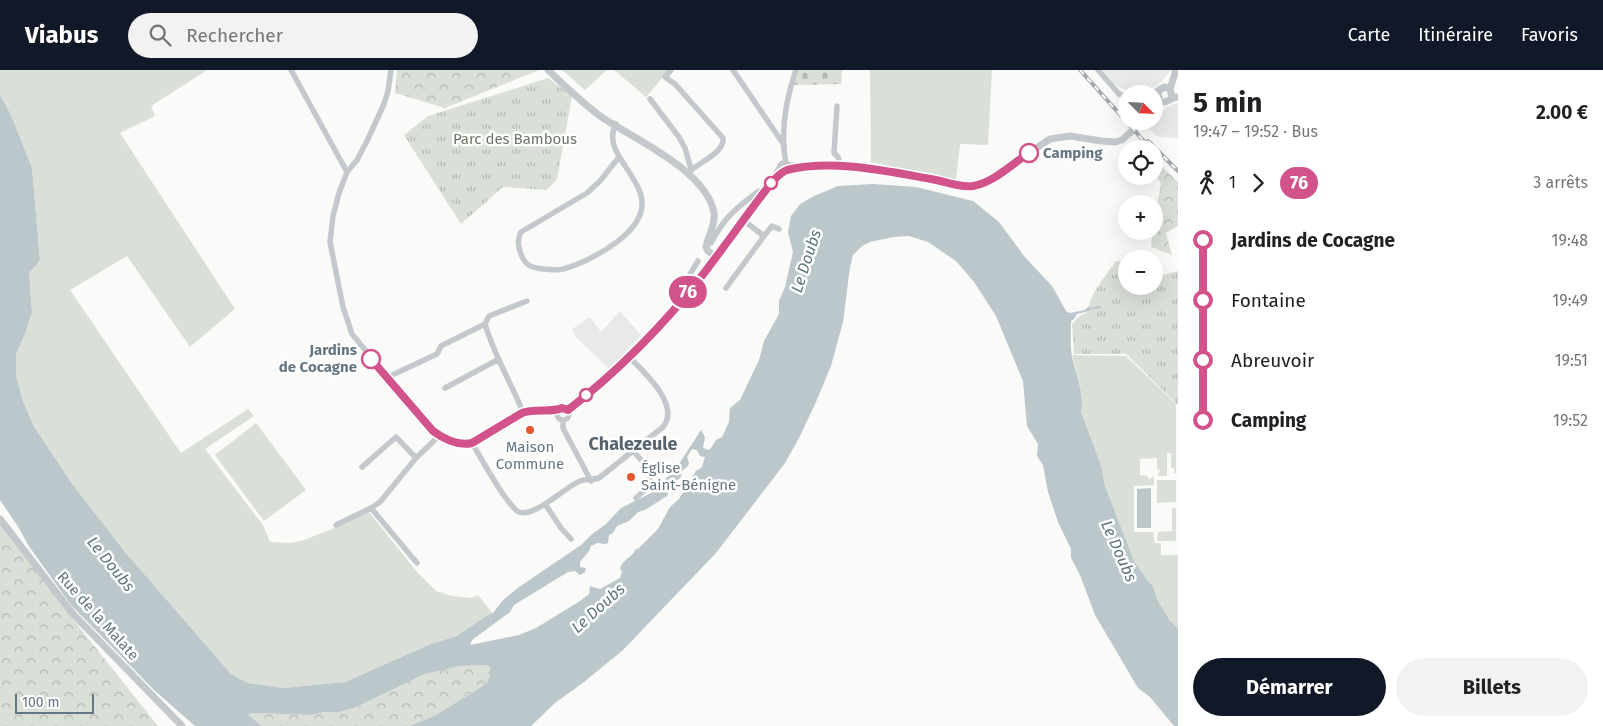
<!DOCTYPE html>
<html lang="fr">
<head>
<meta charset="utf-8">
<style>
  body { margin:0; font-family:"Fira Sans",sans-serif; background:#f2f2f2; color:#202124; height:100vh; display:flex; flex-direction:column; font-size:19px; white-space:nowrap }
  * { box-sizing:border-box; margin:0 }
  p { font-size:16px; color:#757577 }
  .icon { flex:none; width:28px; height:28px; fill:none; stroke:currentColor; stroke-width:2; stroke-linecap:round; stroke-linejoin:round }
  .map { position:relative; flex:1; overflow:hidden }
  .details { display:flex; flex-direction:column; background:#fff; width:425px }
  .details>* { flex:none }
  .badge { padding:0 10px; border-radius:16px; font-size:18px; line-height:32px }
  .needle { width:32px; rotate:114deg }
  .controls { position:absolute; left:1118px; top:15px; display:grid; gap:10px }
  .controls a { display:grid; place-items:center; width:45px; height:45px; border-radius:50%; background:#fff; box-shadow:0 5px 20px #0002; font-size:25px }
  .scale { position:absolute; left:15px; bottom:12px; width:79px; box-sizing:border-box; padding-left:5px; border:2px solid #657683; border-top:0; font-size:14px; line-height:18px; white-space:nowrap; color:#657683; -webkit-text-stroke:4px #fff; paint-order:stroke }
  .map>.badge { position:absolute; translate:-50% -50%; box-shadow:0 0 0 2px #fff }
  .legs { display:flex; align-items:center; gap:8px; height:55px; padding:0 15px; font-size:16px }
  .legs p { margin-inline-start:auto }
  .summary { display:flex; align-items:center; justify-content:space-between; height:85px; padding:0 15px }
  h1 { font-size:28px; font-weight:700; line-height:38px }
  .cta { display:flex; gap:10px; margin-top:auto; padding:10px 15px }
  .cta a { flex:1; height:58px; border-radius:30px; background:#111827; color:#fff; font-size:20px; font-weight:700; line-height:58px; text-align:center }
  .cta a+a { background:#f2f2f2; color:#202124 }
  ul { padding:0 15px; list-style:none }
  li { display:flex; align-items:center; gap:18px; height:60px; font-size:19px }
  li i { display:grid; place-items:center; width:8px; height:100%; margin:0 6px; background:currentColor }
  li i::after { content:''; width:12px; height:12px; margin:-6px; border:4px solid; border-radius:50%; background:#fff }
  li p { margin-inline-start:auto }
  li:first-child i { background:linear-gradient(#0000 50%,currentColor 0) }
  li:last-child i { background:linear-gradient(currentColor 50%,#0000 0) }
  header { display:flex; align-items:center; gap:30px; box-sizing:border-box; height:70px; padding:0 25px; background:#111827; color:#fff }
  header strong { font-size:24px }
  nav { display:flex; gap:28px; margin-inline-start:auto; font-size:18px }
  .search { width:350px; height:45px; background:#f2f2f2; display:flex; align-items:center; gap:12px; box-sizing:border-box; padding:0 18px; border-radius:28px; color:#757577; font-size:19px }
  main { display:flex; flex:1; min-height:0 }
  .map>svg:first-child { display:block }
  .built { fill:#e8e9e9 }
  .green { fill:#dadfd7 }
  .forest { fill:url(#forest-crowns) }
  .cemetery { fill:url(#cemetery-stones) }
  .park { fill:url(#park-tufts) }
  .water { fill:#bbc7cb; fill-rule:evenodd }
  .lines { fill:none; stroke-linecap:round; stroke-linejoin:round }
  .stream { stroke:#bbc7cb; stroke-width:2 }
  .minor { stroke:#c3c8cc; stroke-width:5.5 }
  .tertiary { stroke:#c3c8cc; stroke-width:7 }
  .rail-casing { stroke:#a2aab0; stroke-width:4 }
  .rail { stroke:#fff; stroke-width:2; stroke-dasharray:5.5; stroke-linecap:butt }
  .line-1-casing { stroke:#fff; stroke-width:11 }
  .line-1 { stroke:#d2528b; stroke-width:8 }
  .stop-1-dot { fill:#fff; stroke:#d2528b; stroke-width:2.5 }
  .poi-dot { fill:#e4572e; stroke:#fff; stroke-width:2 }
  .labels { text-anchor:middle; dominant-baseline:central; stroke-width:5; stroke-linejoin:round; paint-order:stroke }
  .park-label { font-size:15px; fill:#687a64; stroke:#fff }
  .stop-label { font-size:15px; font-weight:bold; fill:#657683; stroke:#fff; text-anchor:start }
  .poi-label { font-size:15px; fill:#657683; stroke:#fff }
  .street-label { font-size:15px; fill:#657683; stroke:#fff }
  .water-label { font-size:16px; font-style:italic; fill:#60757c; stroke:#fff }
  .quarter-label { font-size:18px; font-weight:bold; fill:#57646e; stroke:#fff }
</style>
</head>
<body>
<header>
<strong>Viabus</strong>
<div class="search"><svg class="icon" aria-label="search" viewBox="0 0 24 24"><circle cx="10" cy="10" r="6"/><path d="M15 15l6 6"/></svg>Rechercher</div>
<nav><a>Carte</a><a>Itinéraire</a><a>Favoris</a></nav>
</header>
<main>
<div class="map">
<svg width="1178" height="656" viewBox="0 0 1178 656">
  <defs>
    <pattern id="forest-crowns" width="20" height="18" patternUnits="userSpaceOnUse" patternTransform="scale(1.25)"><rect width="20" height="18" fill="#dadfd7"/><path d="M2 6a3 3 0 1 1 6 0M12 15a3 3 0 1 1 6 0" fill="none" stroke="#b4b9b4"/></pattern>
    <pattern id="cemetery-stones" width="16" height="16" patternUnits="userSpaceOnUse" patternTransform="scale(1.25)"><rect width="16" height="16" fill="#dadfd7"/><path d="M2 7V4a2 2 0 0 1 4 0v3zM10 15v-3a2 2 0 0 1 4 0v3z" fill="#b4b9b4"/></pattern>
    <pattern id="park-tufts" width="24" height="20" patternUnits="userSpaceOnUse" patternTransform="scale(1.25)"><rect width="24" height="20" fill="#dadfd7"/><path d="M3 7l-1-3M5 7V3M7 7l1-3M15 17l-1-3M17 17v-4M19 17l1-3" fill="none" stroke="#b4b9b4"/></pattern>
  </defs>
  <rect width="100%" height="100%" fill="#fafaf8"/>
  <path class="built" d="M1102,0H1178V3L1170,1L1160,13L1150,20L1138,22L1127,21L1114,14Z
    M1178,33V68L1158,67L1146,56L1151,51H1154V49L1164,40L1174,34Z
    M620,241L641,265L609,299L574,265L575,264L572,259L590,247L601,262Z"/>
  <path class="green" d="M0,0H207L151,36L155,46L120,63L235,239L190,277L127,186L70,220L181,383L248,339L254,346L205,379L263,455L270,472L288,473L301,471L330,460L369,442L417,502L436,521L452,526L472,528L478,525L493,544L486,546L455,566L431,574L345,612L283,618L248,613L231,604L125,482L73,415L37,361L22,329L16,305V284L25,264L32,242L29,203L40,189L32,98L11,45L0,25Z
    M562,0H607L585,20Z
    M614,0H669L646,27Z
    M870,0H992L988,75L960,74L956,110L871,92Z
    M1072,285L1126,286L1176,334V403H1174V398H1171V383H1167V406H1158L1160,400H1157V388L1140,389V405L1148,406V409L1154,407V415L1134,416V462H1153L1155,473H1161V485H1178V558L1170,551L1157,529L1153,516L1148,511L1134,491L1104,413L1102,398L1081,342C1085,324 1076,302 1072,285Z
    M256,353L306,420L264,451L215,385Z
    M1157,410H1176V432L1157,433Z
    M1172,438H1176V471H1157L1158,462L1172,461Z"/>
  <path class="forest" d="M397,0H539L445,38L395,23Z
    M1154,89L1178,112V156L1166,163L1172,185L1151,177L1154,151L1161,113L1154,104Z
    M0,448L68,543L158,656H0Z
    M487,595L491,598L488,603L490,606L486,614L436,645L409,656H262L248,645L251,643L311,645L325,642H339L354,638L425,604L460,596Z"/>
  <path class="cemetery" d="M799,0H842L841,14L794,15Z"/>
  <path class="park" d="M548,8L572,26L557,109L547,120L503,117L461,154L404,65L428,46Z
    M1116,191L1126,192V216H1154V207L1178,201V335L1126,284H1074L1072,255L1078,247L1089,241C1087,226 1108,203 1116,191Z"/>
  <path class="water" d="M0,25L11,45L32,98L40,190L29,203L32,242L25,264L16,284V305L22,329L35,358L73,415L125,482L231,604L248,613L283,618L345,612L431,574L456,566L486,546L493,543L503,530L519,517L581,475L591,465L606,454L621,438L653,422L677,397L701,360L705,367L703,378L709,380L711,378L716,370L722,367L729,352L730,338L740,330L759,290L764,271L779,244V231L785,217L793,182L788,162L791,146L800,134L814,126L838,116L873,114L916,117L973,131L999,152L1024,186L1052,216L1066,241L1070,243L1085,240L1089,236V241L1077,244L1074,249L1071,251C1071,263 1070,275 1072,287C1076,304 1085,325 1081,342L1102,398L1104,413L1134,491L1148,511L1153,516L1157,529L1170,551L1178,558V656H1174L1150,627L1138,618L1095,545L1080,505L1071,488V479L1058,452L1048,422L1043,395L1037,386L1038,374L1027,356L1023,311L996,246L974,212L956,191L928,172L909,166L893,167L870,172L862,176L853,185L850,197L843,252L831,296L816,332L799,368L785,393L766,418L716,483L623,580L584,612L555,633L531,656H409L436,645L486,614L490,606L488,603L491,598L487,595L460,596L425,604L354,638L339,642H325L311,645L251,643L248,645L262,656H195L155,621L71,535L28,475L19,458L0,430ZM692,379L697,380L700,386L705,387L702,397L696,401L679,429L670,437L658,459L639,478L636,479C632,487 623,490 620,498L622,502L620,508L600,519L590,516L589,524L580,531L536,558L519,565L470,575L472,570L510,542L514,535L568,502L575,501L580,505L585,502L586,498L580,497V492L589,481L591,476L597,473L605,474L608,473L609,465L613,463L617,456L629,451L638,442L645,440L667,426L672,414L681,407L682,401L688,396L689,393L687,387Z
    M1151,418V458H1137V419Z"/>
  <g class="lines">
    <path class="stream" d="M1088,239L1100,237"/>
    <path class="minor" d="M291,0L347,102
      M391,0L388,21L384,34L367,71L357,90L347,102L339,123L333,146L330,172L343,237L352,264L428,356C439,367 457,376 472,373L526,341H557
      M671,0L665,7L675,14L723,68C725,83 697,93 688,103
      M733,0L784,75
      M1098,0L1119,24L1126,26
      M1151,24L1159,20
      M650,29L679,67L685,78L691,99
      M837,36L834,83L838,87L841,96
      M616,54C598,86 658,113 638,149C627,171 586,193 563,199C557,201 550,199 544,199C532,198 525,196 521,184C518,175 517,170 521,162L587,123L600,111L619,87
      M786,94C780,63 786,29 796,0
      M764,166L772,156L779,159
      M711,173C724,148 734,140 756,123L759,121L764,122
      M726,218L764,166L743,150
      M485,254C494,285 511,313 523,342
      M485,254L489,246L527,231
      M388,307L437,284L441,276L485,254
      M445,318L499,289
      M557 344a6 6 0 1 1 12 0a6 6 0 1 1-12 0Z
      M568,340C614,304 653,262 691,218L686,211L698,191
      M563,350V358L591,411
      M472,373C480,386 508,438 519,442C534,448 565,417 580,411C585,409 592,410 599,408L663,357C681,335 644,302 629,287
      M633,381L644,393L651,408L648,417L636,428
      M362,397L396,367L416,388
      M545,434L561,458L571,469
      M371,438L417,493
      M336,455L371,438L380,432L416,388L439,366"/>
    <path class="tertiary" d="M548,0C565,16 583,34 603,48C636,70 707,101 714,143C716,154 708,166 706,177L708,181L716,187
      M1172,27L1170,19L1176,0
      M1163,32C1169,32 1172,27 1178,27
      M1154,40L1159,29L1158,24L1159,20L1165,17L1170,19
      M776,108L784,102L797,99
      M691,218L772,112L782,94L792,96H841L933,109L966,117L975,116L989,110L1050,69L1070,66L1101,71L1115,72L1122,70L1143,51
      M0,449L73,544L182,656"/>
    <g class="rail-casing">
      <path id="rail" d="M1080,0L1151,79
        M1148,71L1178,101"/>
    </g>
    <use href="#rail" class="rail"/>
  </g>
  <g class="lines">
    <g class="line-1-casing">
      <path id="line-1" d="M371,289L433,361C444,369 459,376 472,373L522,343C535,338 551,343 562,338L568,340C616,303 664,255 701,207C725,176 748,143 772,112C776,108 781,102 787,100C832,89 885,101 931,109C944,111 959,118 973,116C993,113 1012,94 1029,83"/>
    </g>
    <use href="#line-1" class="line-1"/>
  </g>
  <g class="stop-1-dot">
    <circle cx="1029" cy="83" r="9"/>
    <circle cx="771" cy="113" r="6"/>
    <circle cx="371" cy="289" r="9"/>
    <circle cx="586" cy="325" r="6"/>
  </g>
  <g class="poi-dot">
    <circle cx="530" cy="360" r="5"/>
    <circle cx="631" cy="407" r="5"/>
  </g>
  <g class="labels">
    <g class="park-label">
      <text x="515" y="69">Parc des Bambous</text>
    </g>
    <g class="stop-label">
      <text x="1043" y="83">Camping</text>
      <text x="357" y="280" text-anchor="end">Jardins<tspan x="357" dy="17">de Cocagne</tspan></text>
    </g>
    <g class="poi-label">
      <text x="530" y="377">Maison<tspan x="530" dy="17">Commune</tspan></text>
      <text x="641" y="398" text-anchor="start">Église<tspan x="641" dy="17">Saint-Bénigne</tspan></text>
    </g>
    <g class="street-label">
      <text transform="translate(98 546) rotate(48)">Rue de la Malate</text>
    </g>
    <g class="water-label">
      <text transform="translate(806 191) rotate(-72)">Le Doubs</text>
      <text transform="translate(1119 481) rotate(66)">Le Doubs</text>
      <text transform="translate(111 494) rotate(51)">Le Doubs</text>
      <text transform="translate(598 538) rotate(-42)">Le Doubs</text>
    </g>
    <g class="quarter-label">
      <text x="633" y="374">Chalezeule</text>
    </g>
  </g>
</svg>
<div class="controls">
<a><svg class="needle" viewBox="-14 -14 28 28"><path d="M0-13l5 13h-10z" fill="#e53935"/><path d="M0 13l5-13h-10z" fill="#757577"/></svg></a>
<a><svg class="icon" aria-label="locate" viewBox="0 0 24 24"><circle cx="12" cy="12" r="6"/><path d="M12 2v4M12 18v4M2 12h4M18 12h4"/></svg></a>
<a>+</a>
<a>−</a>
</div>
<div class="scale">100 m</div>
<b class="badge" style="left:688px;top:222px;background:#d2528b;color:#fff">76</b>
</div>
<section class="details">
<div class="summary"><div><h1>5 min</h1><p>19:47 – 19:52 · Bus</p></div><b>2.00 €</b></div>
<div class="legs"><svg class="icon" aria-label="walk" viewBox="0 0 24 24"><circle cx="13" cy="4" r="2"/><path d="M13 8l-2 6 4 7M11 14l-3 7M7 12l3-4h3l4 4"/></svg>1<svg class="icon" aria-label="forward" viewBox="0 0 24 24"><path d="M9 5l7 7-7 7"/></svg><b class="badge" style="background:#d2528b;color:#fff">76</b><p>3 arrêts</p></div>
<ul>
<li><i style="color:#d2528b"></i><b>Jardins de Cocagne</b><p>19:48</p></li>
<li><i style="color:#d2528b"></i><span>Fontaine</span><p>19:49</p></li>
<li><i style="color:#d2528b"></i><span>Abreuvoir</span><p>19:51</p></li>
<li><i style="color:#d2528b"></i><b>Camping</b><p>19:52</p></li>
</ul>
<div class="cta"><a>Démarrer</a><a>Billets</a></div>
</section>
</main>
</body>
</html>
